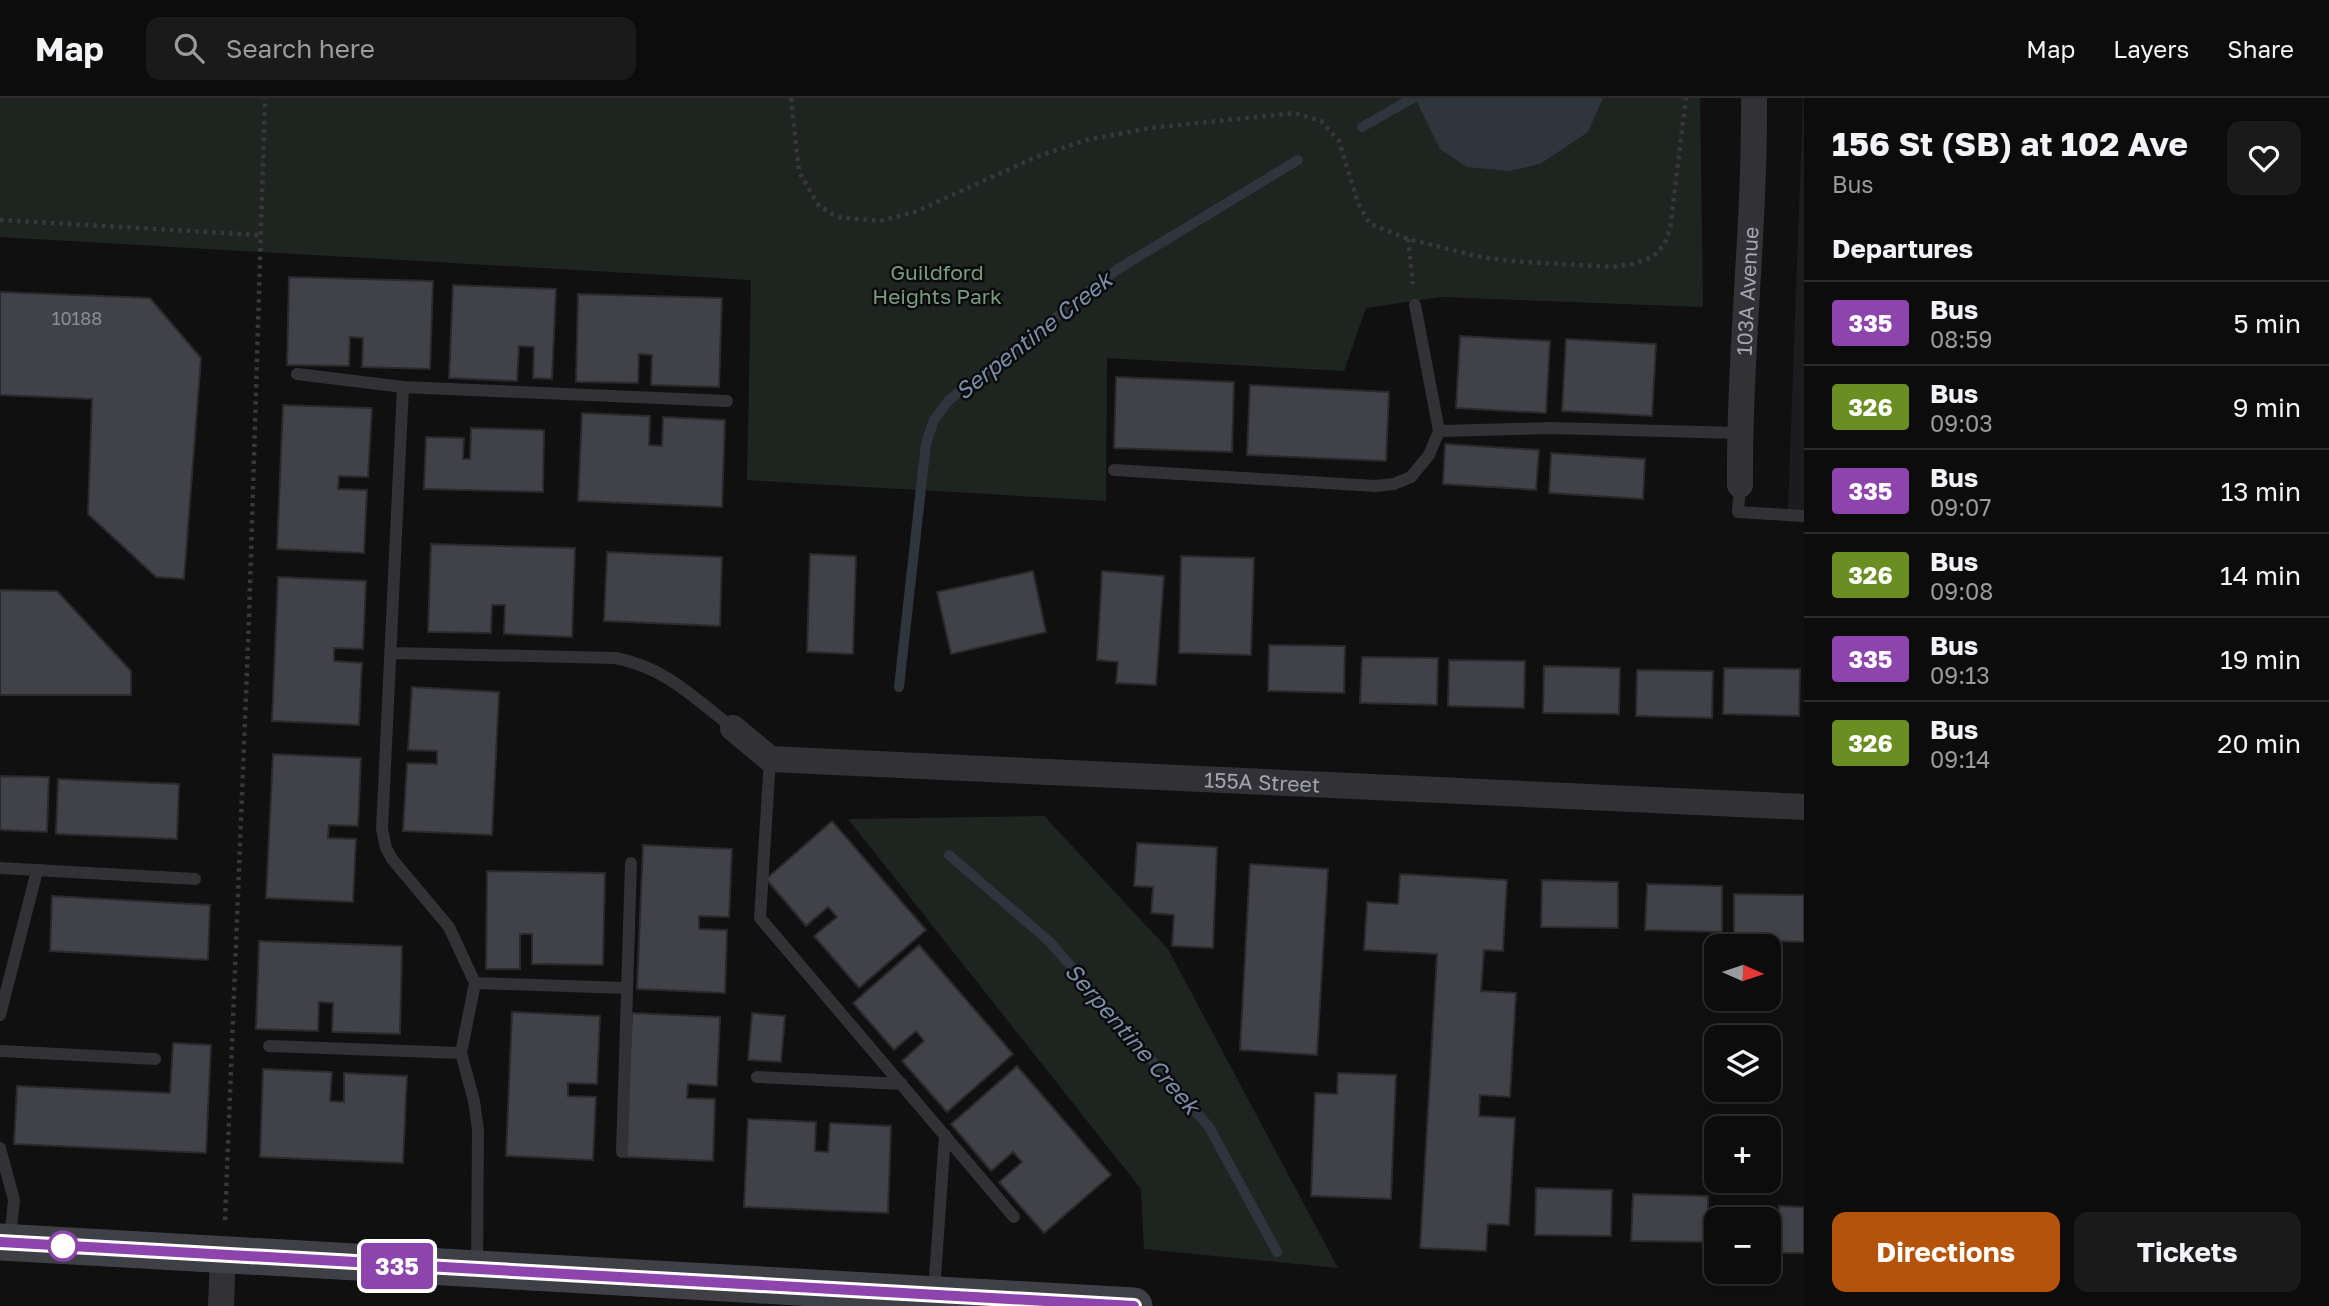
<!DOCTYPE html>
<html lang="en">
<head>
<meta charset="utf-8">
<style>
  body { margin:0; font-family:"Golos Text",sans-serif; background:#1a1a1b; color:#f1f3f6; height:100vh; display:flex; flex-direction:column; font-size:26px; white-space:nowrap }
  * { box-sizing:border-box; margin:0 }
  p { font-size:23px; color:#9a9b9d }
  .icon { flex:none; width:38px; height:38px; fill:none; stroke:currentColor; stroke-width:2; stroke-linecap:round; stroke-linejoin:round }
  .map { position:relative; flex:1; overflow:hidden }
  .details { display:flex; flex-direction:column; background:#0c0c0d; width:525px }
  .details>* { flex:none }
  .badge { padding:0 14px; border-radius:5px; font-size:24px; line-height:46px }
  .needle { width:46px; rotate:93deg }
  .buttons { position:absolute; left:1704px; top:836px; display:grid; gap:14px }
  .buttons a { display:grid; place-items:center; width:77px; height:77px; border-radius:14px; background:#0c0c0d; box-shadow:0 4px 10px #0003,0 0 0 2px #2c2c2e; font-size:35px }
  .map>.badge { position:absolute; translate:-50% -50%; box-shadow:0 0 0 4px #fff }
  h2 { padding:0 28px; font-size:26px; line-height:63px }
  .round { display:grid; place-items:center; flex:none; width:74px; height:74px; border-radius:14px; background:#1a1a1b }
  .summary { display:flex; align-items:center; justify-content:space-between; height:119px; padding:0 28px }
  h1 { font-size:33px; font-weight:700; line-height:52px }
  .primary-button { display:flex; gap:14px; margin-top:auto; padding:14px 28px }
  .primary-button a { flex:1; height:80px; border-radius:14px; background:#b45309; color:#fff; font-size:28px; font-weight:700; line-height:80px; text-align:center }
  .primary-button a+a { background:#1a1a1b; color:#f1f3f6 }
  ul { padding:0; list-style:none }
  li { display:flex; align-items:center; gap:21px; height:84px; padding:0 28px; border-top:2px solid #2c2c2e }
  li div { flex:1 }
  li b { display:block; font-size:26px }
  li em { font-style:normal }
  li .badge { min-width:77px; font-weight:700; text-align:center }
  header { display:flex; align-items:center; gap:42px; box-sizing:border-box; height:98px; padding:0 35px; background:#0c0c0d; border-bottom:2px solid #2c2c2e }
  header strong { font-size:33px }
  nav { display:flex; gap:38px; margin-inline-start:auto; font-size:24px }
  .search { width:490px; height:63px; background:#1a1a1b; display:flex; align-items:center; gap:18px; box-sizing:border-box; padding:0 24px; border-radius:14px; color:#9a9b9d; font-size:26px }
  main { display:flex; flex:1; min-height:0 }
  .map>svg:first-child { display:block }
  .built { fill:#1c1c1e }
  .green { fill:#1e2520 }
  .water { fill:#2e353d }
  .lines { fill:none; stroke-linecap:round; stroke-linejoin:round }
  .stream { stroke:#2e353d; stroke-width:10 }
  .building { fill:#414247; stroke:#2a2a2d; stroke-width:2 }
  .path { stroke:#37383d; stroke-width:4.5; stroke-dasharray:3.5 5; stroke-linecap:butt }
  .service { stroke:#313136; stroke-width:12 }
  .minor { stroke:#313136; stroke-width:26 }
  .secondary { stroke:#3f4045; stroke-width:37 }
  .line-casing { stroke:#fff; stroke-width:16 }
  .line { stroke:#8e44ad; stroke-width:10 }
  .stop-dot { fill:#fff; stroke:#8e44ad; stroke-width:3.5 }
  .labels { text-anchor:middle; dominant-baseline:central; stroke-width:5; stroke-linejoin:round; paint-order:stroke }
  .number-label { font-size:18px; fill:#8a8c96 }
  .park-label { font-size:21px; fill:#7a9b80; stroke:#0b0b0c }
  .street-label { font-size:21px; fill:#a2a5b1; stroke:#0b0b0c }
  .water-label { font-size:23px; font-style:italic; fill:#7a8eaa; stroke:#0b0b0c }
</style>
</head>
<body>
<header>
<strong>Map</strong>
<div class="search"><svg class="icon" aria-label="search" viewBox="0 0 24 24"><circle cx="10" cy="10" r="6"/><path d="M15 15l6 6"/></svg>Search here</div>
<nav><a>Map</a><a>Layers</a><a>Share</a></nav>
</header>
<main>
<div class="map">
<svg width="1804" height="1208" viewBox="0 0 1804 1208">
  <rect width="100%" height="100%" fill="#101011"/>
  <path class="built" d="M1803,0H1804V413H1788Z"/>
  <path class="green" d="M0,0H1700L1703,209L1441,199L1366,210L1344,273L1107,260L1106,403L747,382L751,182L0,139Z
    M1044,718L1168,851L1338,1170L1144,1151L1141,1091L848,721Z"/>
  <path class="water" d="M1415,0H1603L1588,34L1540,66L1509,73L1467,69L1440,51Z"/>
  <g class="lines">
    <path class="stream" d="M1362,29L1413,0
      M899,589L926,345L934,322L949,302L1118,171L1298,62
      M949,757L1050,844L1209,1029L1277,1154"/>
  </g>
  <path class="building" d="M289,179L433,183L430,271L362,269L363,240L350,239L349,268L287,267Z
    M453,187L556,191L552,281L533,280L534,249L519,248L517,283L449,280Z
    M0,194L150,200L201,260L184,481L156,479L88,416L92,301L0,297Z
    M578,196L722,200L719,289L651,287L652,257L639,256L638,285L576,284Z
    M1460,238L1550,243L1546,315L1456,310Z
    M1566,241L1656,246L1652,318L1562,313Z
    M1116,279L1234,284L1232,354L1114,350Z
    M1250,287L1389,294L1386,363L1247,357Z
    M283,307L372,310L368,379L339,378L338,391L367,392L364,455L277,451Z
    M582,315L650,318L649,347L662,348L663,319L725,322L722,409L578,403Z
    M471,330L544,332L543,394L424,391L426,339L464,340L463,361H470Z
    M1445,346L1539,352L1536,392L1443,386Z
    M1551,355L1645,361L1643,401L1549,395Z
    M431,446L575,450L572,539L504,536L505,507H492L491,535L428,534Z
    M607,454L722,459L720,528L604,523Z
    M810,456L856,458L853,556L807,554Z
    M1181,458L1254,460L1251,557L1179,555Z
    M1033,473L1046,534L951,556L937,494Z
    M1102,473L1164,478L1156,587L1116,585L1118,564L1097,562Z
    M278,479L366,483L363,551L334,550V563L362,565L359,627L272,623Z
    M0,492L57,493L131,573V597H0Z
    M1269,547L1345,548L1344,595L1268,593Z
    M1362,559L1438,560L1437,607L1360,605Z
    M1449,562L1525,563L1524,610L1448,608Z
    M1544,568L1620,570L1619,616L1543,615Z
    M1724,570L1800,571L1799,618L1723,616Z
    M1637,572L1713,573L1712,620L1636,618Z
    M412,589L499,594L492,737L403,733L407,665L437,666V653L408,652Z
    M273,656L361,660L358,728L329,727L328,740L356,741L353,804L266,800Z
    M0,678L49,679L47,734L0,732Z
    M58,681L179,686L177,741L56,736Z
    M832,723L926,832L859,890L814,838L837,819L828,809L806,828L766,781Z
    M1137,745L1217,749L1213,850L1172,848L1174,817L1151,815L1153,789L1134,788Z
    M643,747L732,751L729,819L699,818V831L727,832L725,895L637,891Z
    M1250,766L1328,771L1317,957L1240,952Z
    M487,773L605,775L603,867L532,866V836H520V871H486Z
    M1400,776L1507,782L1503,853L1484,852L1481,893L1516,895L1510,999L1480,997L1479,1018L1515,1020L1509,1127L1488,1126L1486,1153L1420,1150L1437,856L1364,852L1367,804L1398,806Z
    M1542,782L1618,784V830L1541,829Z
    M1647,786L1722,788V834L1645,832Z
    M1734,796L1804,797V844L1734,842Z
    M52,798L210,807L208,862L50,853Z
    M259,843L402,848L400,936L332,934L333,905L319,904L318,933L256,931Z
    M919,847L1013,956L947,1014L902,963L924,943L916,933L894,952L853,905Z
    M512,914L600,918L597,986L568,985V998L596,999L593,1062L506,1058Z
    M632,915L720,919L717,988L688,986L687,1000L715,1001L713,1063L625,1059Z
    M752,915L785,918L781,964L748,962Z
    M173,945L211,947L206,1055L14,1046L17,988L170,995Z
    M1017,968L1111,1077L1044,1135L999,1084L1022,1064L1013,1054L991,1073L951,1026Z
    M263,971L332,974L330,1003L344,1004V975L407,978L403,1065L260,1059Z
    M1338,975L1396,977L1391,1101L1311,1098L1315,995L1337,996Z
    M748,1021L816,1024L815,1053L828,1054L830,1025L891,1028L888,1115L744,1109Z
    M1536,1090L1612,1092L1611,1138L1535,1137Z
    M1633,1096L1708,1098V1144L1631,1143Z
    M1779,1108L1804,1109V1155H1778Z"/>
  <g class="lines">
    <path class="path" d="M791,0L799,74L819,108L837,119L880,123L915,114L1036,59L1086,42L1150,30L1295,15L1321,23L1339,43L1358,105L1370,126L1408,141L1476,158L1509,163L1612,169L1633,166L1653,159L1664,147L1670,131L1686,0
      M0,122L260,137
      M1408,141L1413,186
      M225,1122L249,521L265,0"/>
    <path class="service" d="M297,276L403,289
      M1439,333L1551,330L1739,335
      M1114,372L1375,388L1394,386L1411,379L1429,357L1439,333L1415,207
      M1740,387L1738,414L1804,418
      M392,555L616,560C666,570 693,599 733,630
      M770,661L760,820L1014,1119
      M0,770L195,781
      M475,885L461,955L474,1003L478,1032L477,1169
      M626,890L475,885L449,829L392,761L386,750L382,731L403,289L727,303
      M0,917L37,773
      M269,948L461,955
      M0,953L155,961
      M757,979L902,986
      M0,1050L14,1102L10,1141
      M622,1054L631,765
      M934,1194L945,1037"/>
    <g class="minor">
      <path id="s1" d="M1740,387C1739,258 1755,129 1754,0"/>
      <path id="s2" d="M733,630L770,661L1804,709"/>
      <path d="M221,1208L223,1157"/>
    </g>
    <path class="secondary" d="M0,1144L1134,1208"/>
  </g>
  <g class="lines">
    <g class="line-casing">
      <path id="line" d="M0,1144L1134,1208"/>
    </g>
    <use href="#line" class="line"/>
  </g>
  <circle class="stop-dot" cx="63" cy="1148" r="14"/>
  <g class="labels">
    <g class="number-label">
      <text x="77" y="220">10188</text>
    </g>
    <g class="park-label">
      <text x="937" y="174">Guildford<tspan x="937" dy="24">Heights Park</tspan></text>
    </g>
    <g class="street-label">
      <text stroke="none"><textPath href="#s1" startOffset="194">103A Avenue</textPath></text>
      <text stroke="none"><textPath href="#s2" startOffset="541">155A Street</textPath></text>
    </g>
    <g class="water-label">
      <text transform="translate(1033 237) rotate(-38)">Serpentine Creek</text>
      <text transform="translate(1133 940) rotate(49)">Serpentine Creek</text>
    </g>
  </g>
</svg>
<div class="buttons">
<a><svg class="needle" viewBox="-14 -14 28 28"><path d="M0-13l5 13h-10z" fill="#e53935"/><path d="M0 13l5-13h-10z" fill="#9a9b9d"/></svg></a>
<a><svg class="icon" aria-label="layers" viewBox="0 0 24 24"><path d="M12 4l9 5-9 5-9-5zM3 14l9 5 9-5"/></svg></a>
<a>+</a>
<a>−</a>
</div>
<b class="badge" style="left:397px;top:1168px;background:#8e44ad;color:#fff">335</b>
</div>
<section class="details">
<div class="summary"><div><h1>156 St (SB) at 102 Ave</h1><p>Bus</p></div><a class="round"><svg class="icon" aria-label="heart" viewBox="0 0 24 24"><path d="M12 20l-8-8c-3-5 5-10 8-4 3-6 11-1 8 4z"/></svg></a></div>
<h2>Departures</h2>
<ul>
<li><span class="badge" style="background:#8e44ad;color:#fff">335</span><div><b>Bus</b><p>08:59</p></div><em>5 min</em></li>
<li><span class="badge" style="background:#6b8e23;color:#fff">326</span><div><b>Bus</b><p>09:03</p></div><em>9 min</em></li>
<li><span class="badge" style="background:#8e44ad;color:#fff">335</span><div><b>Bus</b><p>09:07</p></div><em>13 min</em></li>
<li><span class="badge" style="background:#6b8e23;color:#fff">326</span><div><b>Bus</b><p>09:08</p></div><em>14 min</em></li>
<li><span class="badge" style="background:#8e44ad;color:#fff">335</span><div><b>Bus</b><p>09:13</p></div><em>19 min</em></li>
<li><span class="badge" style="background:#6b8e23;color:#fff">326</span><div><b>Bus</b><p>09:14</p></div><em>20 min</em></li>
</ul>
<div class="primary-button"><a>Directions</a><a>Tickets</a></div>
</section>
</main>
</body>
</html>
